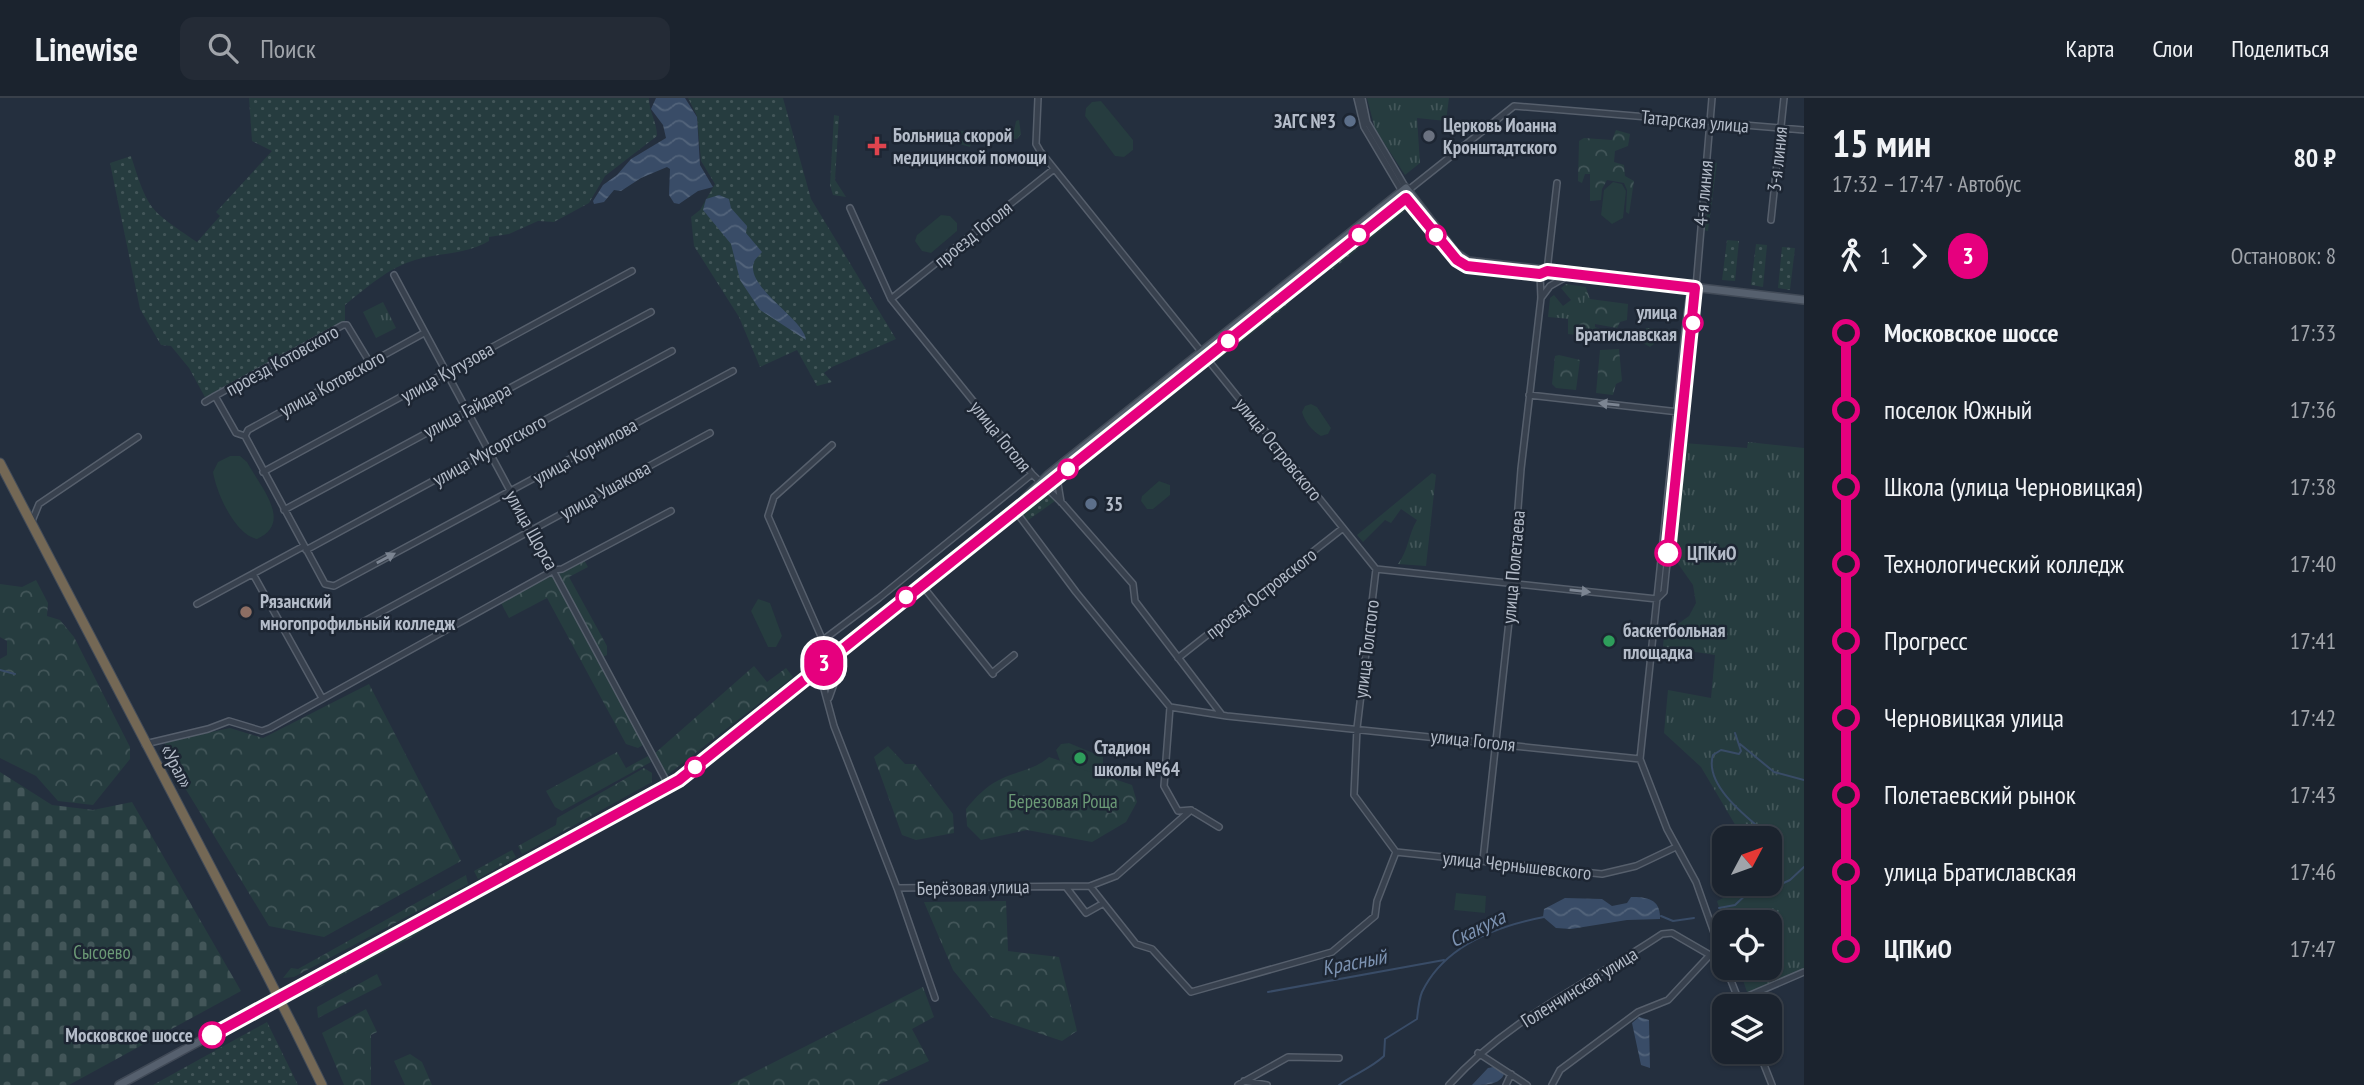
<!DOCTYPE html>
<html lang="ru">
<head>
<meta charset="utf-8">
<style>
  body { margin:0; font-family:"PT Sans Narrow",sans-serif; background:#242b36; color:#f1f3f6; height:100vh; display:flex; flex-direction:column; font-size:26px; white-space:nowrap }
  * { box-sizing:border-box; margin:0 }
  p { font-size:23px; color:#a0a4aa }
  .icon { flex:none; width:38px; height:38px; fill:none; stroke:currentColor; stroke-width:2; stroke-linecap:round; stroke-linejoin:round }
  .map { position:relative; flex:1; overflow:hidden }
  .drawer { display:flex; flex-direction:column; background:#1b232e; width:560px }
  .drawer>* { flex:none }
  .badge { padding:0 14px; border-radius:23px; font-size:24px; line-height:46px }
  .needle { width:46px; rotate:49deg }
  .buttons { position:absolute; left:1712px; top:728px; display:grid; gap:14px }
  .buttons a { display:grid; place-items:center; width:70px; height:70px; border-radius:14px; background:#1b232e; box-shadow:0 2px 5px #0004,0 0 0 2px #39404a; font-size:35px }
  .map>.badge { position:absolute; translate:-50% -50%; box-shadow:0 0 0 4px #fff }
  .legs { display:flex; align-items:center; gap:10px; height:77px; padding:0 28px; font-size:23px }
  .legs p { margin-inline-start:auto }
  .summary { display:flex; align-items:center; justify-content:space-between; height:119px; padding:0 28px }
  h1 { font-size:38px; font-weight:700; line-height:52px }
  ul { padding:0 28px; list-style:none }
  li { display:flex; align-items:center; gap:24px; height:77px; font-size:26px }
  li i { display:grid; place-items:center; width:10px; height:100%; margin:0 9px; background:currentColor }
  li i::after { content:''; width:18px; height:18px; margin:-9px; border:5px solid; border-radius:50%; background:#1b232e }
  li p { margin-inline-start:auto }
  li:first-child i { background:linear-gradient(#0000 50%,currentColor 0) }
  li:last-child i { background:linear-gradient(currentColor 50%,#0000 0) }
  header { display:flex; align-items:center; gap:42px; box-sizing:border-box; height:98px; padding:0 35px; background:#1b232e; border-bottom:2px solid #39404a }
  header strong { font-size:33px }
  nav { display:flex; gap:38px; margin-inline-start:auto; font-size:24px }
  .search { width:490px; height:63px; background:#242b36; display:flex; align-items:center; gap:18px; box-sizing:border-box; padding:0 24px; border-radius:14px; color:#a0a4aa; font-size:26px }
  main { display:flex; flex:1; min-height:0 }
  .map>svg:first-child { display:block }
  .grass { fill:url(#grass-dots) }
  .forest { fill:url(#forest-crowns) }
  .cemetery { fill:url(#cemetery-stones) }
  .park { fill:url(#park-tufts) }
  .pitch { fill:#263c3f }
  .water { fill:url(#water-waves) }
  .lines { fill:none; stroke-linecap:round; stroke-linejoin:round }
  .stream { stroke:#394c67; stroke-width:2 }
  .minor-casing { stroke:#565f6c; stroke-width:8 }
  .major-casing { stroke:#414a57; stroke-width:10 }
  .highway-casing { stroke:#434c59; stroke-width:11 }
  .minor { stroke:#38414e; stroke-width:5 }
  .major { stroke:#56606e; stroke-width:7 }
  .highway { stroke:#746855; stroke-width:9 }
  .highway-bridge-casing { stroke:#434c59; stroke-width:11; stroke-linecap:butt }
  .highway-bridge { stroke:#746855; stroke-width:9 }
  .oneway { fill:#7c8592 }
  .line-1-casing { stroke:#fff; stroke-width:16 }
  .line-1 { stroke:#e6007e; stroke-width:10 }
  .service-dot { fill:#5c6f8a; stroke:#1d2633; stroke-width:2.5 }
  .worship-dot { fill:#6b7280; stroke:#1d2633; stroke-width:2.5 }
  .health-dot { fill:#e0444e; stroke:#1d2633; stroke-width:2.5 }
  .stop-1-dot { fill:#fff; stroke:#e6007e; stroke-width:3.5 }
  .education-dot { fill:#8d6e63; stroke:#1d2633; stroke-width:2.5 }
  .leisure-dot { fill:#2e9e5b; stroke:#1d2633; stroke-width:2.5 }
  .labels { text-anchor:middle; dominant-baseline:central; stroke-width:5; stroke-linejoin:round; paint-order:stroke }
  .poi-label { font-size:19px; font-weight:bold; fill:#b4bcc9; stroke:#1d2633; text-anchor:start }
  .street-label { font-size:19px; fill:#b4bcc9; stroke:#1d2633 }
  .stop-label { font-size:19px; font-weight:bold; fill:#b4bcc9; stroke:#1d2633; text-anchor:end }
  .park-label { font-size:19px; fill:#6b9a76; stroke:#1d2633 }
  .water-label { font-size:21px; font-style:italic; fill:#7c92b1; stroke:#1d2633 }
</style>
</head>
<body>
<header>
<strong>Linewise</strong>
<div class="search"><svg class="icon" aria-label="search" viewBox="0 0 24 24"><circle cx="10" cy="10" r="6"/><path d="M15 15l6 6"/></svg>Поиск</div>
<nav><a>Карта</a><a>Слои</a><a>Поделиться</a></nav>
</header>
<main>
<div class="map">
<svg width="1804" height="987" viewBox="0 0 1804 987">
  <defs>
    <pattern id="grass-dots" width="8" height="8" patternUnits="userSpaceOnUse" patternTransform="scale(1.75)"><rect width="8" height="8" fill="#263c3f"/><path d="M2 2h.1M6 6h.1" fill="none" stroke="#435659" stroke-width="1.8" stroke-linecap="round"/></pattern>
    <pattern id="forest-crowns" width="20" height="18" patternUnits="userSpaceOnUse" patternTransform="scale(1.75)"><rect width="20" height="18" fill="#263c3f"/><path d="M2 6a3 3 0 1 1 6 0M12 15a3 3 0 1 1 6 0" fill="none" stroke="#435659"/></pattern>
    <pattern id="cemetery-stones" width="16" height="16" patternUnits="userSpaceOnUse" patternTransform="scale(1.75)"><rect width="16" height="16" fill="#263c3f"/><path d="M2 7V4a2 2 0 0 1 4 0v3zM10 15v-3a2 2 0 0 1 4 0v3z" fill="#435659"/></pattern>
    <pattern id="park-tufts" width="24" height="20" patternUnits="userSpaceOnUse" patternTransform="scale(1.75)"><rect width="24" height="20" fill="#263c3f"/><path d="M3 7l-1-3M5 7V3M7 7l1-3M15 17l-1-3M17 17v-4M19 17l1-3" fill="none" stroke="#435659"/></pattern>
    <pattern id="water-waves" width="16" height="10" patternUnits="userSpaceOnUse" patternTransform="scale(1.75)"><rect width="16" height="10" fill="#394c67"/><path d="M0 5q4-4 8 0t8 0" fill="none" stroke="#53647b"/></pattern>
  </defs>
  <rect width="100%" height="100%" fill="#242f3e"/>
  <path class="grass" d="M249,0H649C649,14 657,24 657,38L605,78L589,105L554,124L538,123L509,136L489,139V143C468,156 438,155 415,162C388,170 366,190 345,207V223L206,301L189,270L171,248L161,247L140,211L110,65L131,58C149,114 149,111 197,144L220,118L216,114L272,53L252,43Z
    M688,0H783L811,101L896,241L832,269L824,275L832,284L817,288L797,252L760,269L739,219L694,148L691,119L700,112L715,86L701,63L697,18Z
    M834,17L839,18L835,82L846,99L833,97L830,87Z
    M1710,63L1717,65L1708,133L1703,132L1706,125L1712,70Z
    M1401,107L1406,112L1332,172L1327,166Z
    M1727,142L1739,143L1735,183L1722,182Z
    M1756,146L1767,147L1763,189L1751,187Z
    M1782,149L1795,150L1790,192L1778,190Z
    M1286,200L1290,205L1217,263L1213,259L1219,257Z
    M1044,394L1055,403L1027,423L1018,412Z
    M512,752L516,759L478,781L474,773Z
    M267,924L298,987H153Z"/>
  <path class="forest" d="M1019,22L1021,36L1017,41L952,37L972,43L970,49L949,43L953,32L1013,38L1016,23Z
    M1616,32L1630,36L1628,48L1615,53L1614,64L1624,67L1625,78L1634,83L1629,116L1626,114L1627,92L1624,85L1607,82L1602,91L1601,102L1590,103V76H1585L1582,85L1578,83L1579,43L1584,40L1612,42Z
    M1571,188L1586,190L1590,201L1628,206L1627,222L1620,224L1617,230L1595,226V229L1604,233L1603,240L1568,236V220L1563,209L1572,202Z
    M1646,230L1674,232L1676,239L1660,241L1650,249L1643,245Z
    M1619,251L1622,283L1616,286L1613,297L1596,295L1600,252Z
    M1559,257L1580,262L1576,292L1556,290L1552,286L1555,258Z
    M583,460L588,469L569,479L607,548V557L601,560L646,645L638,650L626,646L547,500L509,520L500,503Z
    M36,482L48,505L47,518L60,522L74,539L130,649V661L93,707L58,703L36,678L0,660V561L7,557V543L0,539V486L22,489Z
    M754,568L767,584L786,570L793,579L666,678L654,656Z
    M369,586L461,763L324,839L269,828L165,657V644L230,630L263,640Z
    M888,648L905,666H915L953,716L954,735L916,742L902,737L874,659Z
    M617,654L626,670L648,658L651,664L562,713L555,709L546,693Z
    M1049,659L1132,687L1137,704L1126,724L1092,744L1027,732L981,742L967,728L966,711C975,700 986,688 999,682C1016,673 1035,672 1049,659Z
    M644,670L652,675V684L522,756L518,748L556,727L557,720Z
    M466,777L468,786L294,879L283,880L291,870L298,871Z
    M1006,803L1008,853L1059,859L1077,933L1062,943L991,919L953,872L924,804Z
    M422,827L425,831L414,838L311,894L299,895Z
    M377,876L382,887L318,920L317,909Z
    M923,889L934,919L912,931L929,963L878,987H729Z
    M366,911L377,934L371,937V987H344L322,935Z
    M410,956L422,964L432,987H405L394,963Z"/>
  <path class="cemetery" d="M0,674L52,707L93,712L132,704L241,893L69,987H0Z"/>
  <path class="park" d="M1367,0H1449L1446,23L1417,20L1420,65L1405,77L1375,31Z
    M1566,186L1586,189L1582,222L1548,219L1550,200L1554,197L1563,208L1571,202L1561,190Z
    M383,204L396,230L376,240L363,214Z
    M1748,344L1804,350V872L1748,897L1739,870H1769V824L1724,825L1717,803L1743,791L1745,786H1769V740H1743L1701,669L1664,635L1668,592L1711,600L1715,557L1663,549L1664,536L1689,518L1696,505L1693,487L1674,460L1684,345L1747,350Z
    M1432,375L1436,377L1426,468L1398,466C1409,451 1408,437 1417,422L1401,411L1391,425L1385,422L1363,444L1357,437Z"/>
  <path class="pitch" d="M1101,3L1133,42V52L1124,59L1115,58L1085,18L1086,10L1092,4Z
    M1613,84L1622,86L1626,93L1623,120L1612,126L1601,117L1604,92Z
    M941,117L950,118L957,125V133L931,155L922,153L915,143L917,137Z
    M1311,306L1317,309L1331,330L1328,336L1321,338C1312,333 1305,324 1302,314L1305,308Z
    M230,358H240L247,364C260,388 294,425 257,441C235,437 216,394 213,374L218,364Z
    M1159,383L1170,387V397L1153,411H1147L1141,403L1142,398Z
    M758,501L770,505L782,538L776,549H768L751,513Z
    M1069,645L1103,659V672L1093,675L1060,663L1056,652L1061,646Z
    M1456,795L1486,798L1485,815L1454,812Z"/>
  <path class="water" d="M656,0H685L697,19L700,67L713,89L698,93L679,106L674,105L669,97L670,71L667,69L641,80L621,93L614,92L604,104L594,106L593,103L603,87L617,77L631,61L666,40L663,27L651,11Z
    M719,97L729,101L731,110L747,128L746,135L762,154C760,157 757,159 755,162C741,187 805,221 806,242L760,212L740,182L731,146L703,112L706,101Z
    M1631,799C1647,799 1661,801 1660,821L1627,822L1571,831L1556,830L1543,819L1544,811L1565,800L1602,801L1612,808L1627,805Z
    M1639,919L1649,922L1650,970L1641,967L1632,925Z
    M1494,969L1504,976C1500,987 1485,987 1472,987L1488,970Z"/>
  <g class="lines">
    <path class="stream" d="M0,572L15,576
      M1735,635L1741,653L1739,656L1721,652L1713,657C1703,689 1753,724 1774,742V759L1769,768
      M1740,646L1774,674L1804,682
      M1769,774L1771,779L1780,784
      M1719,810L1735,807L1750,793L1769,792L1790,782L1804,769
      M1661,818L1673,823L1694,820
      M1268,894L1444,862
      M1339,987C1354,976 1370,971 1384,958L1385,941L1417,921C1418,912 1419,901 1422,894C1444,848 1497,828 1544,819"/>
    <g class="minor-casing">
      <path id="minor" d="M1038,0L1036,46L1040,53L1376,471L1657,501
        M1357,0L1364,29L1406,100
        M1362,0L1367,24L1406,90H1411L1514,8L1804,32
        M850,110L891,201L1032,376L1063,406L1133,486L1135,503L1222,617
        M1771,122L1784,0
        M1547,173L1557,85
        M394,177L669,688
        M1695,190L1690,194L1686,225L1640,661L1667,731L1696,784L1724,863
        M1541,200L1550,188L1564,180
        M891,201L1054,71
        M1529,297L1679,314
        M215,298L343,227H347L370,265
        M205,304L215,298L236,335L245,338L325,486L334,488L733,273
        M245,338L248,332L424,235
        M263,374L632,173
        M1057,380L1061,404
        M1014,411L1076,494L1170,609L1227,618L1640,661
        M284,412L651,214
        M32,423L39,406L138,339
        M306,452L672,253
        M1376,471L1357,630L1354,697L1396,754
        M253,476L322,600
        M921,486L993,576
        M1657,501L1664,494L1666,474L1693,225L1712,0
        M197,506L304,448
        M352,530L710,335
        M823,542L879,500L1032,376
        M1178,560L1343,430
        M818,569L834,628L897,790L935,900
        M992,575L1014,557
        M829,600L834,586L827,552L768,418L774,399L832,347
        M1170,609L1164,688L1178,713L1191,712
        M145,646L208,631L229,623L262,633L270,630L554,472L562,471L671,413
        M1396,754L1602,776L1636,768L1676,749
        M1483,762L1510,514L1521,371L1541,200L1540,176
        M1090,788L1136,846L1152,851L1191,894L1332,854L1375,818L1377,803L1396,754
        M1066,789L1086,815L1102,806
        M897,790L1090,788L1116,778L1191,712L1219,729
        M1726,870L1741,908
        M1739,902L1804,874
        M1759,954L1772,987
        M1478,955L1527,987
        M1244,983L1267,987
        M1238,987L1288,959L1339,960
        M1449,987C1508,921 1589,885 1662,836L1672,835L1710,857L1720,854
        M1506,987L1511,976
        M1552,987L1560,972L1638,914L1668,902L1710,857"/>
    </g>
    <g class="major-casing">
      <path id="major" d="M1025,400L1048,377L1406,90L1455,154L1468,163L1804,202
        M119,987L679,683L1409,97"/>
    </g>
    <g class="highway-casing">
      <path id="highway" d="M0,365L266,875
        M294,930L322,987"/>
    </g>
    <use href="#minor" class="minor"/>
    <use href="#major" class="major"/>
    <use href="#highway" class="highway"/>
    <g class="highway-bridge-casing">
      <path id="highway-bridge" d="M266,875L294,930"/>
    </g>
    <use href="#highway-bridge" class="highway-bridge"/>
  </g>
  <defs><path id="oneway-solid" d="M-6-.8H1V-3.2L6.5 0L1 3.2V.8H-6Z" transform="scale(1.75)"/></defs>
  <g class="oneway">
    <use href="#oneway-solid" transform="translate(1609 306) rotate(-174)"/>
    <use href="#oneway-solid" transform="translate(386 460) rotate(-28)"/>
    <use href="#oneway-solid" transform="translate(1580 493) rotate(6)"/>
  </g>
  <g class="lines">
    <g class="line-1-casing">
      <path id="line-1" d="M212,937L679,682L1406,100L1457,162L1467,168L1540,176L1547,173L1695,190L1668,455"/>
    </g>
    <use href="#line-1" class="line-1"/>
  </g>
  <g class="service-dot">
    <circle cx="1350" cy="23" r="7"/>
    <circle cx="1091" cy="406" r="7"/>
  </g>
  <circle class="worship-dot" cx="1429" cy="38" r="7"/>
  <path class="health-dot" d="M873.5 37.5h7v7h7v7h-7v7h-7v-7h-7v-7h7z"/>
  <g class="stop-1-dot">
    <circle cx="1359" cy="137" r="9"/>
    <circle cx="1436" cy="137" r="9"/>
    <circle cx="1693" cy="225" r="9"/>
    <circle cx="1228" cy="243" r="9"/>
    <circle cx="1068" cy="371" r="9"/>
    <circle cx="1668" cy="455" r="12"/>
    <circle cx="906" cy="499" r="9"/>
    <circle cx="695" cy="669" r="9"/>
    <circle cx="212" cy="937" r="12"/>
  </g>
  <circle class="education-dot" cx="246" cy="514" r="7"/>
  <g class="leisure-dot">
    <circle cx="1609" cy="543" r="7"/>
    <circle cx="1080" cy="660" r="7"/>
  </g>
  <g class="labels">
    <g class="poi-label">
      <text x="1336" y="23" text-anchor="end">ЗАГС №3</text>
      <text x="1443" y="27">Церковь Иоанна<tspan x="1443" dy="22">Кронштадтского</tspan></text>
      <text x="893" y="37">Больница скорой<tspan x="893" dy="22">медицинской помощи</tspan></text>
      <text x="1105" y="406">35</text>
      <text x="260" y="503">Рязанский<tspan x="260" dy="22">многопрофильный колледж</tspan></text>
      <text x="1623" y="532">баскетбольная<tspan x="1623" dy="22">площадка</tspan></text>
      <text x="1094" y="649">Стадион<tspan x="1094" dy="22">школы №64</tspan></text>
    </g>
    <g class="street-label">
      <text transform="translate(1695 23) rotate(5)">Татарская улица</text>
      <text transform="translate(1777 61) rotate(-84)">3-я линия</text>
      <text transform="translate(1703 95) rotate(-85)">4-я линия</text>
      <text transform="translate(973 136) rotate(-39)">проезд Гоголя</text>
      <text transform="translate(282 262) rotate(-29)">проезд Котовского</text>
      <text transform="translate(447 274) rotate(-29)">улица Кутузова</text>
      <text transform="translate(332 285) rotate(-29)">улица Котовского</text>
      <text transform="translate(467 312) rotate(-28)">улица Гайдара</text>
      <text transform="translate(1001 338) rotate(51)">улица Гоголя</text>
      <text transform="translate(1279 351) rotate(51)">улица Островского</text>
      <text transform="translate(489 352) rotate(-29)">улица Мусоргского</text>
      <text transform="translate(585 353) rotate(-29)">улица Корнилова</text>
      <text transform="translate(605 392) rotate(-29)">улица Ушакова</text>
      <text transform="translate(532 432) rotate(61)">улица Щорса</text>
      <text transform="translate(1513 469) rotate(-85)">улица Полетаева</text>
      <text transform="translate(1261 495) rotate(-38)">проезд Островского</text>
      <text transform="translate(1366 551) rotate(-83)">улица Толстого</text>
      <text transform="translate(1473 642) rotate(6)">улица Гоголя</text>
      <text transform="translate(177 668) rotate(62)">«Урал»</text>
      <text transform="translate(1517 767) rotate(6)">улица Чернышевского</text>
      <text transform="translate(973 789) rotate(-1)">Берёзовая улица</text>
      <text transform="translate(1579 889) rotate(-32)">Голенчинская улица</text>
    </g>
    <g class="stop-label">
      <text x="1677" y="214">улица<tspan x="1677" dy="22">Братиславская</tspan></text>
      <text x="1687" y="455" text-anchor="start">ЦПКиО</text>
      <text x="193" y="937">Московское шоссе</text>
    </g>
    <g class="park-label">
      <text x="1063" y="703">Березовая Роща</text>
      <text x="102" y="854">Сысоево</text>
    </g>
    <g class="water-label">
      <text transform="translate(1477 830) rotate(-26)">Скакуха</text>
      <text transform="translate(1354 864) rotate(-11)">Красный</text>
    </g>
  </g>
</svg>
<div class="buttons">
<a><svg class="needle" viewBox="-14 -14 28 28"><path d="M0-13l5 13h-10z" fill="#e53935"/><path d="M0 13l5-13h-10z" fill="#a0a4aa"/></svg></a>
<a><svg class="icon" aria-label="locate" viewBox="0 0 24 24"><circle cx="12" cy="12" r="6"/><path d="M12 2v4M12 18v4M2 12h4M18 12h4"/></svg></a>
<a><svg class="icon" aria-label="layers" viewBox="0 0 24 24"><path d="M12 4l9 5-9 5-9-5zM3 14l9 5 9-5"/></svg></a>
</div>
<b class="badge" style="left:824px;top:565px;background:#e6007e;color:#fff">3</b>
</div>
<section class="drawer">
<div class="summary"><div><h1>15 мин</h1><p>17:32 – 17:47 · Автобус</p></div><b>80 ₽</b></div>
<div class="legs"><svg class="icon" aria-label="walk" viewBox="0 0 24 24"><circle cx="13" cy="4" r="2"/><path d="M13 8l-2 6 4 7M11 14l-3 7M7 12l3-4h3l4 4"/></svg>1<svg class="icon" aria-label="forward" viewBox="0 0 24 24"><path d="M9 5l7 7-7 7"/></svg><b class="badge" style="background:#e6007e;color:#fff">3</b><p>Остановок: 8</p></div>
<ul>
<li><i style="color:#e6007e"></i><b>Московское шоссе</b><p>17:33</p></li>
<li><i style="color:#e6007e"></i><span>поселок Южный</span><p>17:36</p></li>
<li><i style="color:#e6007e"></i><span>Школа (улица Черновицкая)</span><p>17:38</p></li>
<li><i style="color:#e6007e"></i><span>Технологический колледж</span><p>17:40</p></li>
<li><i style="color:#e6007e"></i><span>Прогресс</span><p>17:41</p></li>
<li><i style="color:#e6007e"></i><span>Черновицкая улица</span><p>17:42</p></li>
<li><i style="color:#e6007e"></i><span>Полетаевский рынок</span><p>17:43</p></li>
<li><i style="color:#e6007e"></i><span>улица Братиславская</span><p>17:46</p></li>
<li><i style="color:#e6007e"></i><b>ЦПКиО</b><p>17:47</p></li>
</ul>
</section>
</main>
</body>
</html>
